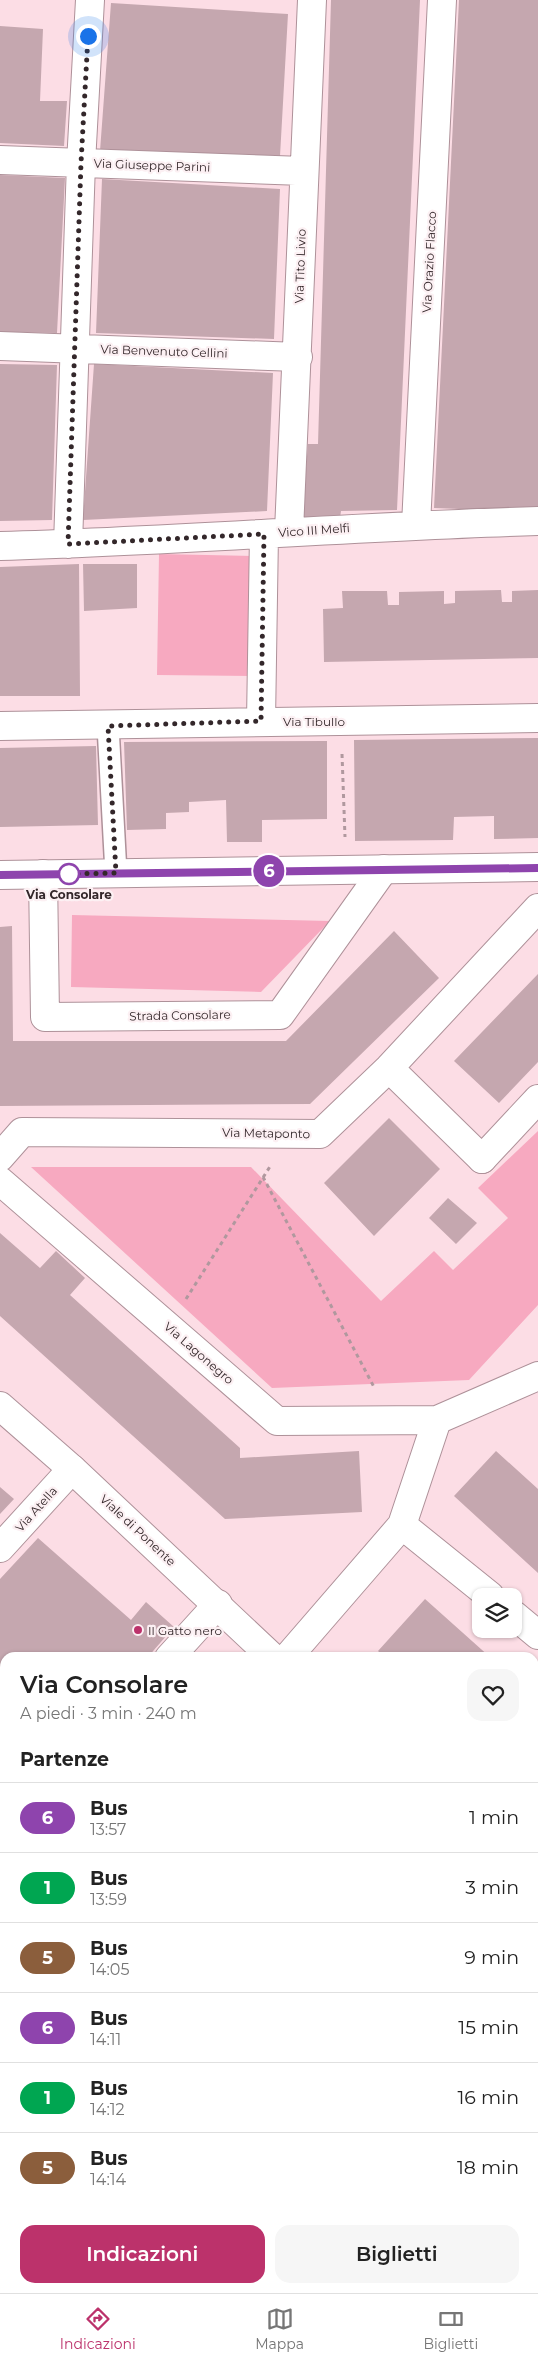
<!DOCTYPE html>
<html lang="it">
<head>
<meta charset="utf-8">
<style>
  body { margin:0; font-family:Montserrat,sans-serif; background:#f6f6f6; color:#222; height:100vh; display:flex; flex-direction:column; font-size:19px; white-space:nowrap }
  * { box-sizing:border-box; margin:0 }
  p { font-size:16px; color:#767676 }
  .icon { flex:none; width:28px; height:28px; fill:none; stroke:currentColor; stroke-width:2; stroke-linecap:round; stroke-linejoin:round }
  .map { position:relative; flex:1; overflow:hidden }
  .sheet { position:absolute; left:0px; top:1652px; width:539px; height:641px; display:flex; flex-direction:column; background:#fff; border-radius:15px 15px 0 0; box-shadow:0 1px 4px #0004 }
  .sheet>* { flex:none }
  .badge { padding:0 10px; border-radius:16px; font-size:18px; line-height:32px }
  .tools { position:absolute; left:472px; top:1588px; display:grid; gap:10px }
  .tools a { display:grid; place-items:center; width:50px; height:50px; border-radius:10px; background:#fff; box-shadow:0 1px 4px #0004; font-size:25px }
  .you { position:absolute; width:25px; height:25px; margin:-12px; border:4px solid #fff; border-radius:50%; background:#1a73e8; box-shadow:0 0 0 8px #1a73e833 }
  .map>.badge { position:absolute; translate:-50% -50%; box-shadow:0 0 0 2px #fff }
  h2 { padding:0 20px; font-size:19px; line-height:45px }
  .round { display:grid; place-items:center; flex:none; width:52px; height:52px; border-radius:15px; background:#f6f6f6 }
  .summary { display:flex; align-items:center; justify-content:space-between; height:85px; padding:0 20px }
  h1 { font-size:24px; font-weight:600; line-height:38px }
  .action { display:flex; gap:10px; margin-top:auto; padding:10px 20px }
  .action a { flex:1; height:58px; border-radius:15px; background:#bc326b; color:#fff; font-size:20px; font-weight:600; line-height:58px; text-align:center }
  .action a+a { background:#f6f6f6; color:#222 }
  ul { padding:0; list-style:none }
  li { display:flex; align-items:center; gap:15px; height:70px; padding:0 20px; border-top:1px solid #e0e0e0 }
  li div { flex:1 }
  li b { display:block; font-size:19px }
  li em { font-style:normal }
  li .badge { min-width:55px; font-weight:700; text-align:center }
  .menu { display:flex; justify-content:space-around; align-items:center; height:70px; border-top:1px solid #e0e0e0; background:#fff; font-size:14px; color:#767676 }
  .menu a { display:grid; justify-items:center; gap:2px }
  .menu .on { color:#bc326b }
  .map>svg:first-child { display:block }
  .green { fill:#f7a9c0 }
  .building { fill:#c5a7af }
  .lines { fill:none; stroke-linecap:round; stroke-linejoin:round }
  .service-casing { stroke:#ae9199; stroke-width:24 }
  .pedestrian-casing { stroke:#ae9199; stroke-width:30 }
  .minor-casing { stroke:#ae9199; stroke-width:30 }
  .tertiary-casing { stroke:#ae9199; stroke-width:30 }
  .secondary-casing { stroke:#ae9199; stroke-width:30 }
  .path { stroke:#b0989e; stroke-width:3; stroke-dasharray:4 4; stroke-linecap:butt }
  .service { stroke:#fff; stroke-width:21 }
  .pedestrian { stroke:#fff; stroke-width:28 }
  .minor { stroke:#fff; stroke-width:28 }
  .tertiary { stroke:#fff; stroke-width:28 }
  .secondary { stroke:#fff; stroke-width:28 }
  .line-casing { stroke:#fff; stroke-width:11 }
  .line { stroke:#8e44ad; stroke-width:8 }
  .walk { stroke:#33272a; stroke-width:5; stroke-dasharray:0 9 }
  .stop-dot { fill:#fff; stroke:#8e44ad; stroke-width:2.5 }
  .poi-dot { fill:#bc326b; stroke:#fcf0f3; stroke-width:2 }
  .labels { text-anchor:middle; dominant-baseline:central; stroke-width:4.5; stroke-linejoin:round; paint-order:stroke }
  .street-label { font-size:12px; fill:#33272a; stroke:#fcf0f3 }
  .stop-label { font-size:12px; font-weight:bold; fill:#33272a; stroke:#fcf0f3 }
  .poi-label { font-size:12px; fill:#33272a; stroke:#fcf0f3; text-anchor:start }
</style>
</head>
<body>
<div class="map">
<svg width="538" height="2293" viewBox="0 0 538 2293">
  <rect width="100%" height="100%" fill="#fcdde5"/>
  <path class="green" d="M159,554L254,556L252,676L157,675Z
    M72,915L330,921L261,992L71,987Z
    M538,1131V1305L469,1380L272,1388L31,1167H251L381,1301L434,1251L453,1270L508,1218L478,1188Z"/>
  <path class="building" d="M331,0H420L397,510L341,511L340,518H302L308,444H318Z
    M459,0H538V512L434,508Z
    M111,3L288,14L280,156L100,151Z
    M0,26L43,29L40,101H67L64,146L0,143Z
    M0,175L65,178L57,333L0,332Z
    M102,179L280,189L274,339L96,333Z
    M0,364L57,365L52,520L0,521Z
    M94,364L273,373L267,511L83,520Z
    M79,564L80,696H0V567Z
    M83,564H137V608L84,611Z
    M501,590L502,602H512V591L538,590V658L324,662L323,609L343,608L342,591H387L388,605H399V592L444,591V604L455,603V591Z
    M538,738V838L494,839V816L454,817L453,840L355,841L354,740Z
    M327,741V819L262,820V842H227L226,800L189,802V812L166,813V829L127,830L124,742Z
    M96,746L98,825L0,827V748Z
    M12,926L13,1041H286L394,931L439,978L310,1104L0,1106V927Z
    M538,974V1062L499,1103L454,1061Z
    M389,1118L440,1169L374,1236L324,1183Z
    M448,1198L477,1223L456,1244L429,1218Z
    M0,1233L40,1268L56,1251L85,1278L70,1295L240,1448V1458L359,1451L362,1512L225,1519L0,1316Z
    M496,1451L538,1489V1573L454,1496Z
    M0,1487L14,1499L0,1514Z
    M38,1538L131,1620L146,1602L174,1627L147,1658H5V1769L0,1764V1579Z
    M425,1599L491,1658H386L378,1651Z
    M5,1889V2032L0,2037V1895Z
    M534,1984L538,1988V2120L534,2125Z
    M0,2157L5,2162V2289H128L124,2293H0Z
    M538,2178V2256L534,2252V2183Z
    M200,2289H393L389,2293H204Z
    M449,2289H513L518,2293H445Z"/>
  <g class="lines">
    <g class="service-casing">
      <path id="service" d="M108,726L116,873"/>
    </g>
    <g class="pedestrian-casing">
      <path id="pedestrian" d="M482,1159L538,1099"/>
    </g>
    <g class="minor-casing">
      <path id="minor" d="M0,160L303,171
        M0,346L298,357
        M416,525L442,0
        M289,531L312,0
        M68,544L81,163L90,0
        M0,546C180,541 358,526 538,521
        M261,721L264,534
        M0,726L538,718
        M43,874L45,1017L280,1015L384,869
        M389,1068L482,1159
        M0,1157L22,1132L320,1134L389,1068L538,908
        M0,1181L277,1421L437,1420
        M402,1525L490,1596
        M0,1548L72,1469
        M514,1615L538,1635
        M169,1658L218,1604
        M287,1658L402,1525L437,1420L538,1376
        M0,1781L5,1786
        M534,1788L538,1792
        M0,1843L5,1837
        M0,2103L5,2098
        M0,2127L5,2132
        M534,2154L538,2149
        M534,2268L538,2272
        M179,2289L183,2293
        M143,2293L147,2289
        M414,2293L417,2289"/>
    </g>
    <g class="tertiary-casing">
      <path id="tertiary" d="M0,875L538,867"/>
    </g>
    <g class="secondary-casing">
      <path id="secondary" d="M0,1406L72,1469L273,1658
        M534,1905L538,1909"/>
    </g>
    <path class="path" d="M342,754L345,837
      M263,1177L375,1389
      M186,1299L271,1165"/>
    <use href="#service" class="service"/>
    <use href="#pedestrian" class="pedestrian"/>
    <use href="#minor" class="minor"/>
    <use href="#tertiary" class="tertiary"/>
    <use href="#secondary" class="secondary"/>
  </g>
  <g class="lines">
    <g class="line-casing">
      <path id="line" d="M0,875L538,868"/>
    </g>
    <use href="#line" class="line"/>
    <path class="walk" d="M69,874L116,873L108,726L261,721L264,534L68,544L81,163L88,36"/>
  </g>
  <circle class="stop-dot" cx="69" cy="874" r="10"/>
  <circle class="poi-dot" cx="138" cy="1630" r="5"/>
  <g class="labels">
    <g class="street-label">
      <text transform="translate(152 165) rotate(2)">Via Giuseppe Parini</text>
      <text transform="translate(429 262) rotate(-87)">Via Orazio Flacco</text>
      <text transform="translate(300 266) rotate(-88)">Via Tito Livio</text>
      <text transform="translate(164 351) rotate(2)">Via Benvenuto Cellini</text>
      <text transform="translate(314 530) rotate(-4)">Vico III Melfi</text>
      <text x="314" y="721">Via Tibullo</text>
      <text transform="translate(180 1015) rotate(-1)">Strada Consolare</text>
      <text transform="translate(266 1133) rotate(1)">Via Metaponto</text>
      <text transform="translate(199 1353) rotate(41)">Via Lagonegro</text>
      <text transform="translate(36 1509) rotate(-48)">Via Atella</text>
      <text transform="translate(138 1530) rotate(43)">Viale di Ponente</text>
    </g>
    <g class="stop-label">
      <text x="69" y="894">Via Consolare</text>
    </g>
    <g class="poi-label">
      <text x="148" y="1630">Il Gatto nero</text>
    </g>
  </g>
</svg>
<div class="tools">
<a><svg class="icon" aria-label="layers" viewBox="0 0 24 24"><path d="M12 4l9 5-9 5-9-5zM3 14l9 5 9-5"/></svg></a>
</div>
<div class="you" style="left:88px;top:36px"></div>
<b class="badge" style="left:269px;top:871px;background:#8e44ad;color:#fff">6</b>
<section class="sheet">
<div class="summary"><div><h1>Via Consolare</h1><p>A piedi · 3 min · 240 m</p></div><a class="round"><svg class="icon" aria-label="heart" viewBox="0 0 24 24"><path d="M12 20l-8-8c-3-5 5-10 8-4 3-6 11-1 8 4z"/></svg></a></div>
<h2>Partenze</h2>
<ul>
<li><span class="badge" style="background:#8e44ad;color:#fff">6</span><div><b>Bus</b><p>13:57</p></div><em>1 min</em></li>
<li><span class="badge" style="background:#00a651;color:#fff">1</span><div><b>Bus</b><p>13:59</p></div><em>3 min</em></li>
<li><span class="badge" style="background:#8b5e3c;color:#fff">5</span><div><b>Bus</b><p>14:05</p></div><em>9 min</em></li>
<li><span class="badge" style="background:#8e44ad;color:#fff">6</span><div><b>Bus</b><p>14:11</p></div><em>15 min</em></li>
<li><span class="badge" style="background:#00a651;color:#fff">1</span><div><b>Bus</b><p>14:12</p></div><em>16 min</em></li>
<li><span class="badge" style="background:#8b5e3c;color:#fff">5</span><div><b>Bus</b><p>14:14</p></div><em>18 min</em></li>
</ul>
<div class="action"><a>Indicazioni</a><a>Biglietti</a></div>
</section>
</div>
<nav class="menu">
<a class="on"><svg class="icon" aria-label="directions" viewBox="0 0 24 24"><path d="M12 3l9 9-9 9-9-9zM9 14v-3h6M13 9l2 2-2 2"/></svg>Indicazioni</a>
<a><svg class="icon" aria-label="map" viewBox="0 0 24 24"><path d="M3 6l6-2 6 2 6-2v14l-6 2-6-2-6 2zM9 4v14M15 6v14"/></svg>Mappa</a>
<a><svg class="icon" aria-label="tickets" viewBox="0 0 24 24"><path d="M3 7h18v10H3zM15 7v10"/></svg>Biglietti</a>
</nav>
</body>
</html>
